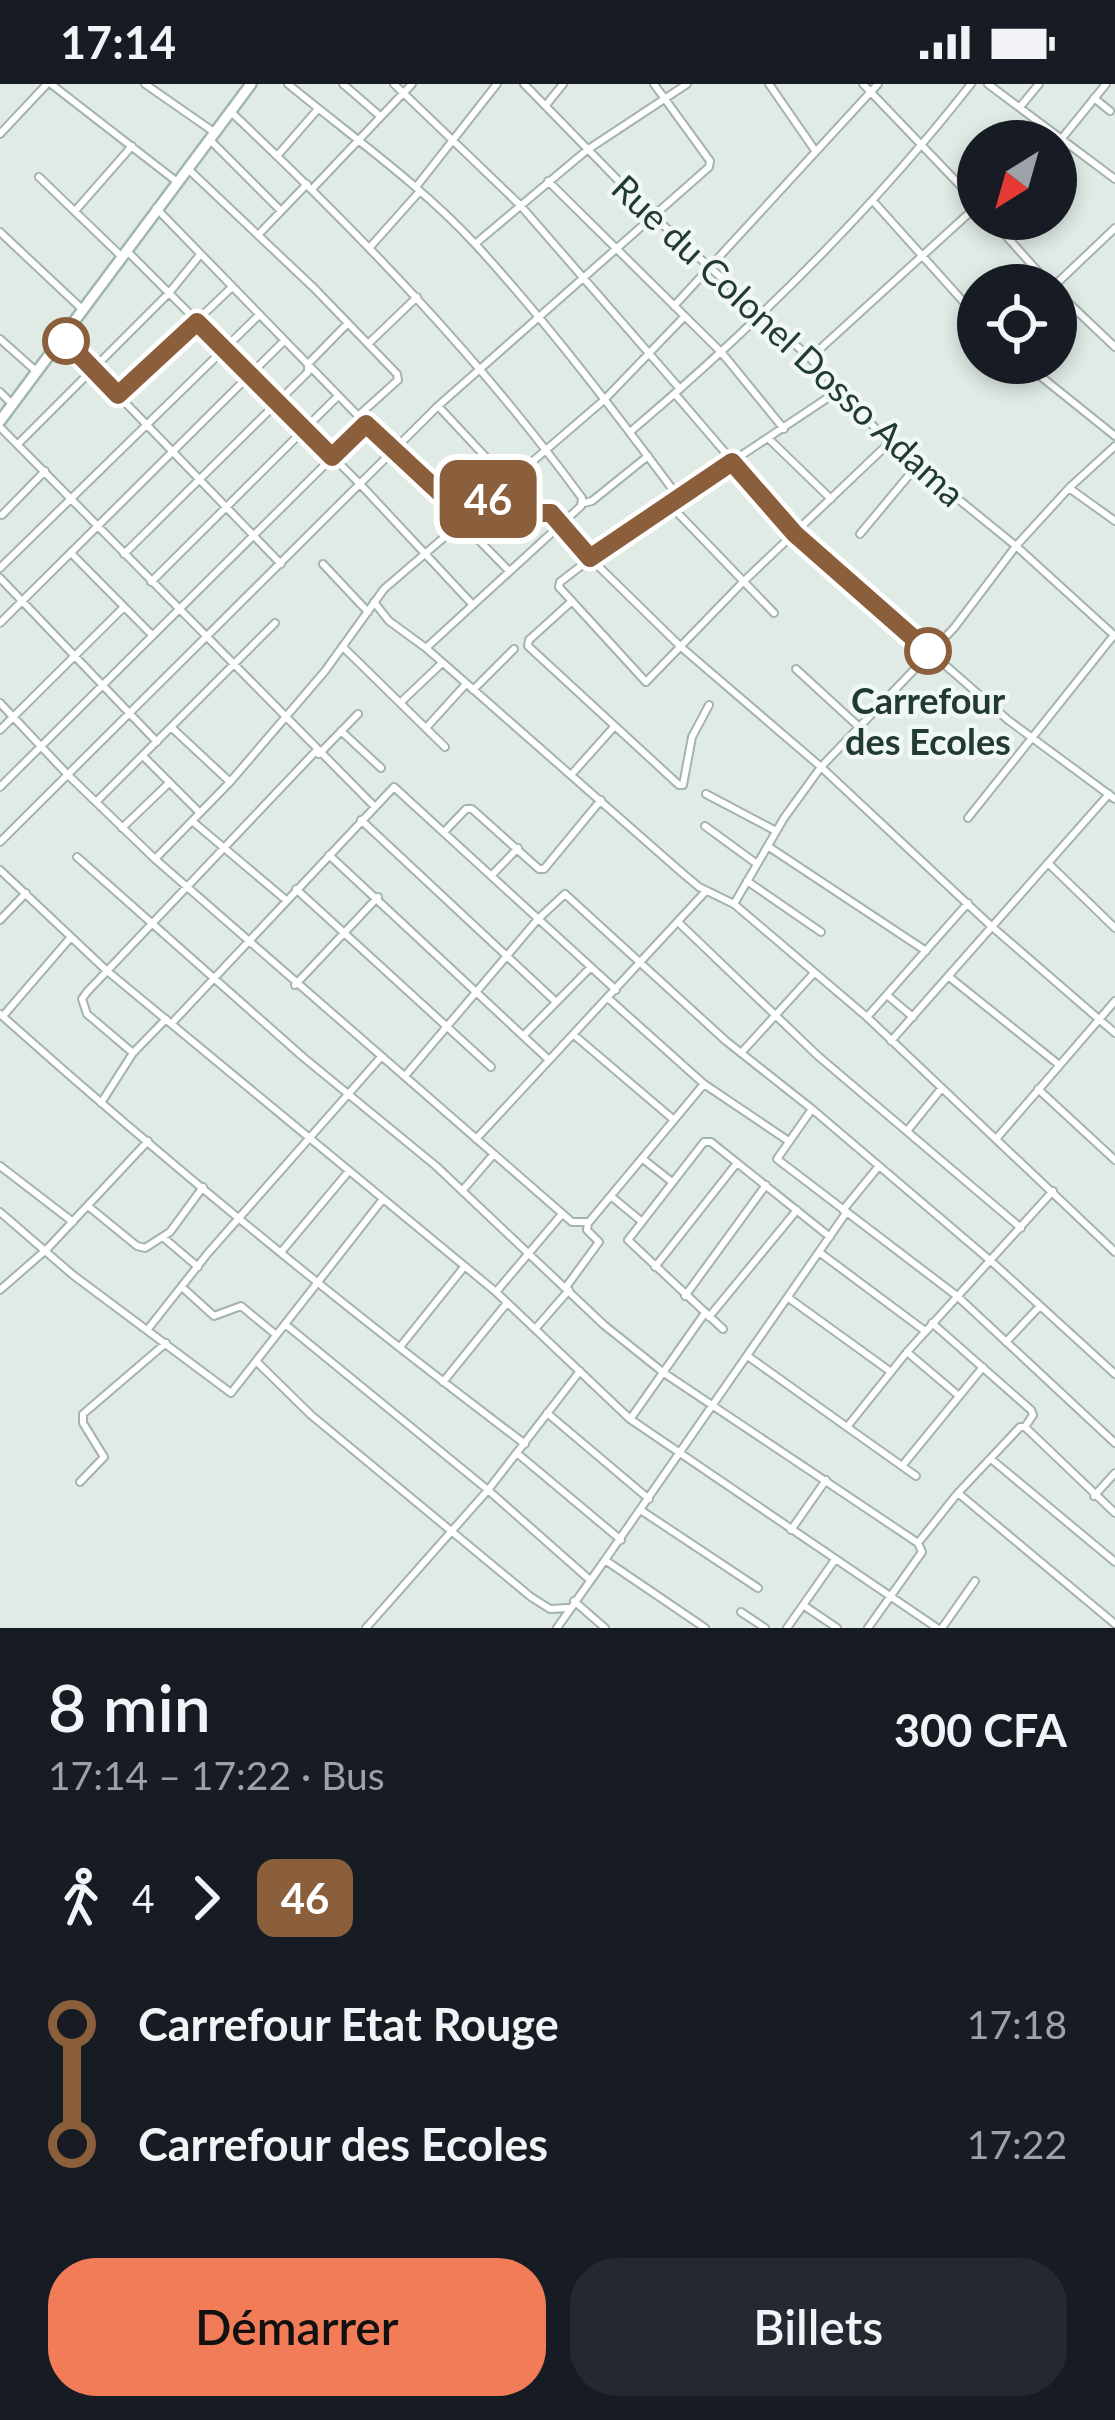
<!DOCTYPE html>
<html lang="fr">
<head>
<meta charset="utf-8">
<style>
  body { margin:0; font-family:Lato,sans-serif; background:#242831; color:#f1f3f6; height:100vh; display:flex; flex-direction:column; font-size:45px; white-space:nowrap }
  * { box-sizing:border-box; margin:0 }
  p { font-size:39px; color:#9ea1a6 }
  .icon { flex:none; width:66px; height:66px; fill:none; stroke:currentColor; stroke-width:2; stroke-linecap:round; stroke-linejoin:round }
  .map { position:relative; height:1544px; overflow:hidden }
  .side { display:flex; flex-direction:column; background:#171b24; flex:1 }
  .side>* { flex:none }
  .badge { padding:0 24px; border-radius:18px; font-size:42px; line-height:78px }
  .needle { width:78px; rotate:217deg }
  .fabs { position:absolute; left:957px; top:36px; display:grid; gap:24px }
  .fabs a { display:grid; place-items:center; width:120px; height:120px; border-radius:50%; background:#171b24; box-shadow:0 6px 18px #0003; font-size:60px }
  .map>.badge { position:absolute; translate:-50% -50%; box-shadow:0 0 0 6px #fff }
  .legs { display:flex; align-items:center; gap:18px; height:132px; padding:0 48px; font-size:39px }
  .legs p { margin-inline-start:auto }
  .headline { display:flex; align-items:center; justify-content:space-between; height:204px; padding:0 48px }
  h1 { font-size:66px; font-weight:600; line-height:90px }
  .button { display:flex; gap:24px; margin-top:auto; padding:24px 48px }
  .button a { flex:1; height:138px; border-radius:48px; background:#f17c57; color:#111; font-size:48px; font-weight:600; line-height:138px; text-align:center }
  .button a+a { background:#242831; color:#f1f3f6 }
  ul { padding:0 48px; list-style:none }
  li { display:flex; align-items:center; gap:42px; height:120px; font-size:45px }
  li i { display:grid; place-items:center; width:18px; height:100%; margin:0 15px; background:currentColor }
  li i::after { content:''; width:30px; height:30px; margin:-15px; border:9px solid; border-radius:50%; background:#171b24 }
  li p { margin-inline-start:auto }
  li:first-child i { background:linear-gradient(#0000 50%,currentColor 0) }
  li:last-child i { background:linear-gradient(currentColor 50%,#0000 0) }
  .status { display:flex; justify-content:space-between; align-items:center; height:84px; padding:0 60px; background:#171b24; direction:ltr }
  .status svg { height:33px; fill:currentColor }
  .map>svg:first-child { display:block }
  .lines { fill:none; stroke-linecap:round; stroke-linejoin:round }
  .street-casing { stroke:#a3b3ad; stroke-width:10 }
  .secondary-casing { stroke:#9fb7ae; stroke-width:14 }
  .street { stroke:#fff; stroke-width:6 }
  .secondary { stroke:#fff; stroke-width:9 }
  .line-1-casing { stroke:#fff; stroke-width:27 }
  .line-1 { stroke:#8b5e3c; stroke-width:18 }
  .stop-1-dot { fill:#fff; stroke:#8b5e3c; stroke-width:6 }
  .labels { text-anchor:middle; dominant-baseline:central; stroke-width:9; stroke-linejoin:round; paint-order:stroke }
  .street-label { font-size:36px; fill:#213b34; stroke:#f0f7f4 }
  .stop-label { font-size:36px; font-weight:bold; fill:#213b34; stroke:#f0f7f4 }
</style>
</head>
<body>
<div class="status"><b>17:14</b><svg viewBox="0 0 49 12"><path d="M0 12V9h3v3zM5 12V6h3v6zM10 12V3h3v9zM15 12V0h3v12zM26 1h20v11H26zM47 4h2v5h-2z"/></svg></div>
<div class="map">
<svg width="1115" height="1544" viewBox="0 0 1115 1544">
  <rect width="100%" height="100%" fill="#e0ebe6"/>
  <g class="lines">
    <g class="street-casing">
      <path id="street" d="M51,0L176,97
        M145,0L214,48
        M288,0C351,52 421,101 477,162C549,241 615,328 679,414
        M343,0L380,32
        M394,0L520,121L680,305
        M524,0L652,131L810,274L889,359L1016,462L1115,552
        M769,0L814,65
        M863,0L978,120
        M988,0L1115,95
        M1094,14L1110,27
        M546,21L563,0
        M1020,23L1039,0
        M230,27C358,148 478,272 582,414L581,422L426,564
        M0,50L47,0
        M1063,53L1106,0
        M209,55L281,127
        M277,72L318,25
        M187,84L314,204L397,290L398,296L358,332
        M39,93L121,172
        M548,97L722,269L784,345
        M416,103L497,0
        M312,105L412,0
        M873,117L978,234
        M156,124L366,340L467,434
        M75,127L132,62
        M991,135L1050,201
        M0,148L82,225
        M260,149L307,100
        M475,160L587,66L687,0
        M371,162L420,107
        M128,168L360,400L472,520
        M1055,201L1115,144
        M1056,207L1115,263
        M674,222L878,0
        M63,254L281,480
        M0,255L36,287
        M368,260L417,213
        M810,274L978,121
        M1024,279L1115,352
        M841,305L616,455L560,498L559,503L646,598L743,498L889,359
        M0,308L12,320
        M675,310L795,450L1008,636L1115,715
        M119,311L231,204
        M438,322L538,429H551L590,474L681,563L821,683L990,841L1115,949
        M0,343L374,722
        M630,348C754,243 870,129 971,0
        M769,355L831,415
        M19,359L169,209L199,172
        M1069,404L1115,437
        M584,419L592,417L648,372
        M670,421L774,529
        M2,431L45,387
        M462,439L509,487
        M860,450L915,384
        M71,469L152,551
        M124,470L308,288V280L348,239
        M323,480L368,528
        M0,484L258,232
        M0,494L157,658
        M151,498L338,312
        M572,517L529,556L528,562L679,701H683L692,653L709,621
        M374,518L389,537L426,564L680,787L699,803L734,820L867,933L1115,1168
        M0,539L284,257
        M343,563L445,663
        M796,585L857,641
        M473,606L514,565
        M0,619L68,691L155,775L572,1138H589L704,1000
        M400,619L441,580
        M171,643L230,698
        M426,644L466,600
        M0,646L123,524
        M341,647L381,684
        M319,670L358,630
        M143,672L200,729
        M571,691L613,644
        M0,703L366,340
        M706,710L776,747
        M96,718L275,539
        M968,734L1114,551
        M361,736L555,917
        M192,737L286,816
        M705,742L757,780
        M122,744L169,699
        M445,747L466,725H472L539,785H544L601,716
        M0,758L438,322L709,83L710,77L654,0
        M769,763L926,867
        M329,771L549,976
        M77,773L303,973L436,1082L604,1241L664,1289L918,1459L922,1468L868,1544
        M155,775L230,698L325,587L384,505L604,316L684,233
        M1049,780L1115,844
        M0,786L106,886L496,1208L630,1335L937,1544
        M492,791L518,764
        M747,797L821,848
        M296,805L491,983
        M734,820L784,734L821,683L954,544L1016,462L1069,404L1115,362
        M0,836L26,809
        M678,838L818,972L1021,1144
        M948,892L1058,980
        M295,901L378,813
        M888,912L913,933
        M609,915L704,1000L787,1056
        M0,930C168,1080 345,1224 525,1360
        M3,932L71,853
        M867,933L968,819
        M172,939L394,703L616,906
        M574,951L674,1036
        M523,952L590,884
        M891,957L1109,710
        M133,969L87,930L82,915L87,908L316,667
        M741,969L814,889
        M405,992L538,835L565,810L726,957L812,1025L992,1178L1115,1290
        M1038,1005L1115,1076
        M101,1019L133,969L166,935
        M812,1025L777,1075L957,1212L1115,1359
        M907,1047L941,1005
        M476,1055L706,807
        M996,1055L1115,917
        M643,1075L672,1098
        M0,1082L73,1138
        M462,1107L493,1071
        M612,1113L641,1137
        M88,1122L137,1162L145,1164L170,1148L203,1103
        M843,1126L879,1082
        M0,1128L73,1191L231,1309L383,1115
        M164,1154L198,1183
        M282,1167L349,1087
        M819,1168L925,1247
        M655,1183L737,1079
        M566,1203L599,1158L587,1146L588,1139
        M183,1204L214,1232L241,1222L275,1250
        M0,1206L47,1165L148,1057
        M496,1208L562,1130
        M685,1212L766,1101
        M790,1215L891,1288
        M709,1233L797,1126
        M932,1239L1031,1326L1033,1331L1025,1343
        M285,1240L488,1406L590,1496
        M536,1244L569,1206
        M148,1245L208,1169L381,973
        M723,1245L628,1156L704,1058H711L830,1153
        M1006,1258L1039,1223
        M400,1263L464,1183
        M907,1268L959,1312
        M749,1273L847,1343L907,1268L1053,1107
        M257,1278L311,1331L531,1513L550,1525L568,1524
        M443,1298L507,1219
        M547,1329L649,1415
        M631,1334L705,1229
        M847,1343L916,1392
        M518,1370L621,1456
        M991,1375L1115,1478
        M902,1382L983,1283
        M80,1398L104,1373L83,1339V1330L166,1259
        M1094,1412L1115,1389
        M642,1427L758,1504
        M1115,1429L1025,1343H1020L958,1409L1115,1540
        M791,1446L826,1396
        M918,1459L957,1410
        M574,1517L605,1544
        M803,1521L837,1544
        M741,1528L765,1544
        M366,1544L488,1406L580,1287
        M557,1544L605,1476
        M705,1544L605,1476L846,1129
        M787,1544L834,1477
        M942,1544L975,1497"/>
    </g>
    <g class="secondary-casing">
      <path id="secondary" d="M0,337L251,0"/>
    </g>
    <use href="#street" class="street"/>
    <use href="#secondary" class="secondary"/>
  </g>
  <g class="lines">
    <g class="line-1-casing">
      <path id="line-1" d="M66,257L118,311L197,238L332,373L366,340L467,434L508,397L538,429H551L590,474L732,378L795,450L928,567"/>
    </g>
    <use href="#line-1" class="line-1"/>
  </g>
  <g class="stop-1-dot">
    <circle cx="66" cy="257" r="21"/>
    <circle cx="928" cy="567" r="21"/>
  </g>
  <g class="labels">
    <g class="street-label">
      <text transform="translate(789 256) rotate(43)">Rue du Colonel Dosso Adama</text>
    </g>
    <g class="stop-label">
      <text x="928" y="616">Carrefour<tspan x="928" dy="41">des Ecoles</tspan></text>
    </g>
  </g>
</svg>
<div class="fabs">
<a><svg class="needle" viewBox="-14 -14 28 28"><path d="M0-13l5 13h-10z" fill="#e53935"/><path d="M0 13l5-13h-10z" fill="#9ea1a6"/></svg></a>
<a><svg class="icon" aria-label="locate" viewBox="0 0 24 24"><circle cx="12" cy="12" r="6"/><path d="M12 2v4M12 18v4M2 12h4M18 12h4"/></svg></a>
</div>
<b class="badge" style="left:488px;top:415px;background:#8b5e3c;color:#fff">46</b>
</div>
<section class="side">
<div class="headline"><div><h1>8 min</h1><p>17:14 – 17:22 · Bus</p></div><b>300 CFA</b></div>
<div class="legs"><svg class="icon" aria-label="walk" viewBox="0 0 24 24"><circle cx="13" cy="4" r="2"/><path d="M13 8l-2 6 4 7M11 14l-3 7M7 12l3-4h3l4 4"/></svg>4<svg class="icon" aria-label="forward" viewBox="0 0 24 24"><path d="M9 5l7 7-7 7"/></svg><b class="badge" style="background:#8b5e3c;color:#fff">46</b></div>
<ul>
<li><i style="color:#8b5e3c"></i><b>Carrefour Etat Rouge</b><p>17:18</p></li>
<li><i style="color:#8b5e3c"></i><b>Carrefour des Ecoles</b><p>17:22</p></li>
</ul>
<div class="button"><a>Démarrer</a><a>Billets</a></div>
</section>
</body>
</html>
